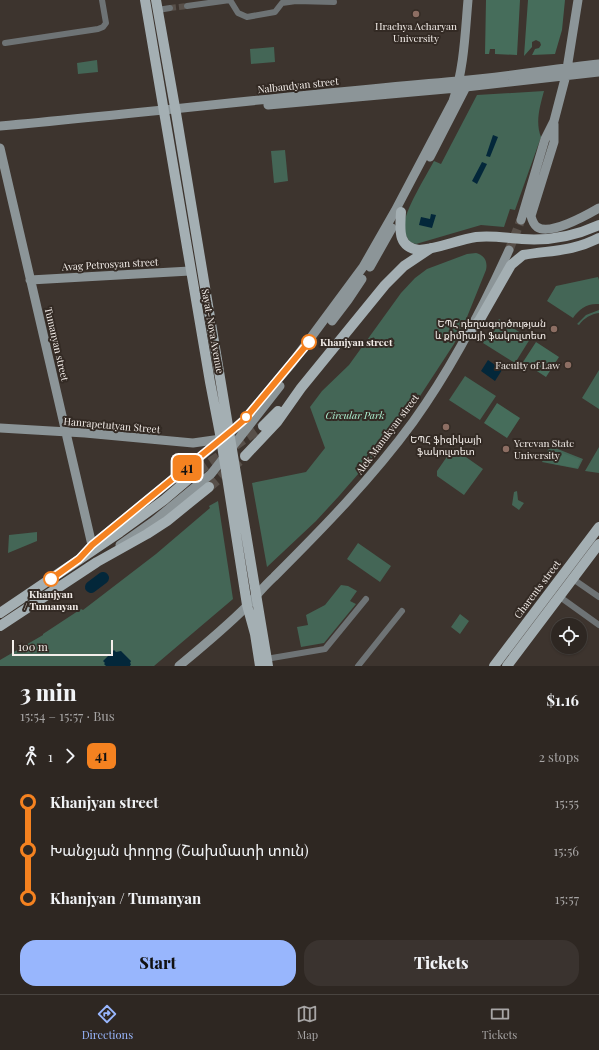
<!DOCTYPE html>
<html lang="en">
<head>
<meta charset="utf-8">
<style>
  body { margin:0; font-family:"Playfair Display","Noto Sans Armenian",serif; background:#3a332f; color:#f1f3f6; height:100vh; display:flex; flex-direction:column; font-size:15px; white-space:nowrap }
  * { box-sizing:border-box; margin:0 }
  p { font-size:13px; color:#a7a5a5 }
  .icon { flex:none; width:22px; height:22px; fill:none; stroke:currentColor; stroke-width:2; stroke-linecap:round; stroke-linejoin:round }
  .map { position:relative; height:666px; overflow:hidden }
  .sheet { display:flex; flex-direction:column; background:#2e2722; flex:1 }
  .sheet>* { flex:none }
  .badge { padding:0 8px; border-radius:6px; font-size:14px; line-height:26px }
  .tools { position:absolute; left:551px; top:618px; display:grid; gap:8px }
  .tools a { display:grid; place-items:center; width:36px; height:36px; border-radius:50%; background:#2e2722; box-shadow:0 1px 3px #0004,0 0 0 1px #494440; font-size:20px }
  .scale { position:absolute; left:12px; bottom:10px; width:101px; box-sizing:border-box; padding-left:4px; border:2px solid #f4eeea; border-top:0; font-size:11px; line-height:14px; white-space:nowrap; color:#f4eeea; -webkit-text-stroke:3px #332a24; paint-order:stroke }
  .map>.badge { position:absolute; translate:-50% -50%; box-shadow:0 0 0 2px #fff }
  .legs { display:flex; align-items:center; gap:6px; height:44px; padding:0 20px; font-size:13px }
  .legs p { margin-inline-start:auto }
  .overview { display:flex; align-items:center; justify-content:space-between; height:68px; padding:0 20px }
  h1 { font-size:22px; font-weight:800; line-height:30px }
  .button { display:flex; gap:8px; margin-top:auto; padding:8px 20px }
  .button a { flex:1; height:46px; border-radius:16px; background:#98b6fd; color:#111; font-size:16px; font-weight:800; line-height:46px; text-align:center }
  .button a+a { background:#3a332f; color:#f1f3f6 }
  ul { padding:0 20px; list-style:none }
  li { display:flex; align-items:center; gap:14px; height:48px; font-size:15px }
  li i { display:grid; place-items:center; width:6px; height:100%; margin:0 5px; background:currentColor }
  li i::after { content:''; width:10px; height:10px; margin:-5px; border:3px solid; border-radius:50%; background:#2e2722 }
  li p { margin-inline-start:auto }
  li:first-child i { background:linear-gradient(#0000 50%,currentColor 0) }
  li:last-child i { background:linear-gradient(currentColor 50%,#0000 0) }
  .tab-bar { display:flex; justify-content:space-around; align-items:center; height:56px; border-top:1px solid #494440; background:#2e2722; font-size:11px; color:#a7a5a5 }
  .tab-bar a { display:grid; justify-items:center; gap:2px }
  .tab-bar .active { color:#98b6fd }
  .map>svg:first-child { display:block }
  .green { fill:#446656 }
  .forest { fill:#466d5b }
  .water { fill:#03273a }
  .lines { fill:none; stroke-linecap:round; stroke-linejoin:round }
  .river { stroke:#03273a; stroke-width:12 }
  .street-tunnel { stroke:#58504a; stroke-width:6; stroke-dasharray:6 3; stroke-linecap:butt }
  .secondary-tunnel { stroke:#58504a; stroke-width:9; stroke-dasharray:9 4.5; stroke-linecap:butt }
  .primary-tunnel { stroke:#58504a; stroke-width:10; stroke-dasharray:10 5; stroke-linecap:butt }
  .street { stroke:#6e7375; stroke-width:6 }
  .secondary { stroke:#8c9598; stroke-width:9 }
  .primary { stroke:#a4afb3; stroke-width:10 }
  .line-1-casing { stroke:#fff; stroke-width:9 }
  .line-1 { stroke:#f58220; stroke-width:6 }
  .education-dot { fill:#8d6e63; stroke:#332a24; stroke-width:1.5 }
  .stop-1-dot { fill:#fff; stroke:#f58220; stroke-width:2 }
  .labels { text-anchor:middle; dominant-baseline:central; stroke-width:4; stroke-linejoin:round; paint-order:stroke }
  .poi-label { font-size:10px; fill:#f4eeea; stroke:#332a24 }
  .street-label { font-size:10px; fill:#f4eeea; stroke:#332a24 }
  .stop-label { font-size:10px; font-weight:bold; fill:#f4eeea; stroke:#332a24; text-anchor:start }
  .park-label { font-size:10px; font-style:italic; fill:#aef3d2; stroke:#332a24 }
</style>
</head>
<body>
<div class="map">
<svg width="599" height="666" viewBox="0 0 599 666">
  <rect width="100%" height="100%" fill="#3d342e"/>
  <path class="green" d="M274,47L275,62L251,64L250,49Z
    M97,60L98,72L78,74L77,63Z
    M544,91C540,106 535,122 541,137L515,210L510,209L504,227L481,225L416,244L410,242C407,237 404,233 404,227C404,211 426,176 434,161L441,164L477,95Z
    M285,150L288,181L274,183L271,151Z
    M476,253C484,255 488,261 486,270L467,317L454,344L420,396L372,458L339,496L316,521L267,567L252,483L306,472L325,448L310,407L322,391L349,365L401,293L415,278L427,269L467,254Z
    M598,277L599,280V304C587,303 579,309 573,318L547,301L556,286Z
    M599,310V313C591,314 584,318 579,325L577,324L586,315Z
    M499,319L530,339L515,363L483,343Z
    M599,370V409L582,398Z
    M465,376L496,396L480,420L449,400Z
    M550,446L583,459L578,469L542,462Z
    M599,447V473L585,471Z
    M453,448L483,469L464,495L437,476V471Z
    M517,491L518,500L524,503L519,510L512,505L514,492Z
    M218,501L233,599L154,666H0V660L43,635V634L81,609L83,610L156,554L210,508L209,506Z
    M37,532V541L8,553L9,535Z
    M358,543L391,566L380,582L347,559Z
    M341,585L348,586L357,591L350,601L356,604L324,643L301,647L297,627L308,625L306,615L325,605Z
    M460,614L469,621L460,634L451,627Z"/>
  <path class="forest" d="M486,0H520L517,55L495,54V49H490L489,54H485Z
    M528,0H565L562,30L555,54L532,55L535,49L539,48L541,45L540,42L536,40L532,42V47L524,56Z
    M536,342L559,357L546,377L523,362Z
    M497,403L520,418L507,438L484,423Z
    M560,452L581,460L577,468L554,464Z"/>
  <path class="water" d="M493,135L498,137L490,157L486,156Z
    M482,162L487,164L477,184L472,181Z
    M431,214L436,215L432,228L419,225L421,217L430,219Z
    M488,360L502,370L495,381L481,371Z
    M114,650L116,652L121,651L131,661L130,663L131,664L130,666H106L104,664L105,663L103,661Z"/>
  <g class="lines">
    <path class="river" d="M91,587L103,578"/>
    <path class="street-tunnel" d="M170,8L187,6"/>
    <path class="secondary-tunnel" d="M509,250L521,220"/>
    <path class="primary-tunnel" d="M198,471L263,426
      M209,487L245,456"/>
    <path class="street" d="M187,6L230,0L238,13L247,17L275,12L282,3L296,1L334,2
      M158,10L170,8
      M5,43L98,29L103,27L106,23L102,0
      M573,579L599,597
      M560,597L599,625
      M266,659L325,649L366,599
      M358,666L402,611"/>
    <path class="secondary" d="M268,105L457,88L599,72
      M554,124V142L531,216C532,220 533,224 537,227C550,236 587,215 599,208
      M0,126C153,112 305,94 458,81C505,77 552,69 599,64
      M0,148L92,545
      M430,157L466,87
      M521,220L545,139L554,121L566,75L578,0
      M370,267L392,228
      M30,280L190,271
      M332,321L348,300L362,279
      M0,428L85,433L193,443L221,439
      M120,545L154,521L211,474L280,386
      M84,554L92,545L237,427L244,420L292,363L363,267L395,211L453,101C464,69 465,34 468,0
      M179,666C202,647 226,627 247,606C256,596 264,586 274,577C323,528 372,478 413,422C451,369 482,310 509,250"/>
    <path class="primary" d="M145,0L210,382L221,439L247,605L255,634L260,666
      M156,0L176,113L268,666
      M401,212C400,229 397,247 419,250C438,249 457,240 476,237C492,235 506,238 522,239C548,241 575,236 599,225
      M467,334L479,321L511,265L523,255C551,250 572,252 599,238
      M263,426L278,411
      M245,456L277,422L301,388L385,285L404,266L431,248
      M0,613L120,532L164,500L198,471
      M0,626L97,562L147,534L167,521L209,487
      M494,666L599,527
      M507,666L599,544"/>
  </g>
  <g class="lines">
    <g class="line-1-casing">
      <path id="line-1" d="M51,579L79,559L92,545L236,427L244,420L309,342"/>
    </g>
    <use href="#line-1" class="line-1"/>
  </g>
  <g class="education-dot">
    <circle cx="416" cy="14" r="4"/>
    <circle cx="554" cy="329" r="4"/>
    <circle cx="568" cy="365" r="4"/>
    <circle cx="446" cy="427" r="4"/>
    <circle cx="506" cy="449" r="4"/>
  </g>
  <g class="stop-1-dot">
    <circle cx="309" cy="342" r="7"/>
    <circle cx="246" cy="417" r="5"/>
    <circle cx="51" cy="579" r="7"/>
  </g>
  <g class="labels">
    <g class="poi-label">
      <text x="416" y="26">Hrachya Acharyan<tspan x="416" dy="12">University</tspan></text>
      <text x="546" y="323" text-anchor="end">ԵՊՀ դեղագործության<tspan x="546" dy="12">և քիմիայի ֆակուլտետ</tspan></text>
      <text x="560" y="365" text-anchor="end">Faculty of Law</text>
      <text x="446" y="439">ԵՊՀ ֆիզիկայի<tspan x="446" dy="12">ֆակուլտետ</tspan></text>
      <text x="514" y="443" text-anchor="start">Yerevan State<tspan x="514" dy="12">University</tspan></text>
    </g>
    <g class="street-label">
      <text transform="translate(298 85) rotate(-6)">Nalbandyan street</text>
      <text transform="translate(110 264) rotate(-3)">Avag Petrosyan street</text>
      <text transform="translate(213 331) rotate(80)">Sayat-Nova Avenue</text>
      <text transform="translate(57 344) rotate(77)">Tumanyan street</text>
      <text transform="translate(112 425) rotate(5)">Hanrapetutyan Street</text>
      <text transform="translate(387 434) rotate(-53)">Alek Manukyan street</text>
      <text transform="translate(537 589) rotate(-53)">Charents street</text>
    </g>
    <g class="stop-label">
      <text x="320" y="342">Khanjyan street</text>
      <text x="51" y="594" text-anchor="middle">Khanjyan<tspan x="51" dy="12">/ Tumanyan</tspan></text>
    </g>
    <g class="park-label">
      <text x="355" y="415">Circular Park</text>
    </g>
  </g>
</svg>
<div class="tools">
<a><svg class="icon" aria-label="locate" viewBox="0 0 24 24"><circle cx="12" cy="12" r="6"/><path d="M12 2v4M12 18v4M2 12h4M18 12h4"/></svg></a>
</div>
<div class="scale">100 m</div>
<b class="badge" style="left:187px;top:468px;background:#f58220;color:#111">41</b>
</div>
<section class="sheet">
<div class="overview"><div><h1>3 min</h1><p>15:54 – 15:57 · Bus</p></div><b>$1.16</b></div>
<div class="legs"><svg class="icon" aria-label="walk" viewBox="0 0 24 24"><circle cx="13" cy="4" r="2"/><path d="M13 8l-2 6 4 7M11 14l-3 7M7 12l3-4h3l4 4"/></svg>1<svg class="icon" aria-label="forward" viewBox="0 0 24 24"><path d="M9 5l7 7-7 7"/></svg><b class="badge" style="background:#f58220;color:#111">41</b><p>2 stops</p></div>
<ul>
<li><i style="color:#f58220"></i><b>Khanjyan street</b><p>15:55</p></li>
<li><i style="color:#f58220"></i><span>Խանջյան փողոց (Շախմատի տուն)</span><p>15:56</p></li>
<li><i style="color:#f58220"></i><b>Khanjyan / Tumanyan</b><p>15:57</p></li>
</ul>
<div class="button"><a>Start</a><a>Tickets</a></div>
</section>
<nav class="tab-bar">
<a class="active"><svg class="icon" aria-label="directions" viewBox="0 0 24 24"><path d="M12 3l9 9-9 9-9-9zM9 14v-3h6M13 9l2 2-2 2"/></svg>Directions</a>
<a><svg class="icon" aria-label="map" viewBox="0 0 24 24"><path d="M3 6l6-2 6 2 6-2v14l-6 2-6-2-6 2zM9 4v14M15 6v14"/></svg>Map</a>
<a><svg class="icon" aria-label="tickets" viewBox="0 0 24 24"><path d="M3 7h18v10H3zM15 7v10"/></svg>Tickets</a>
</nav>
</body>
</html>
